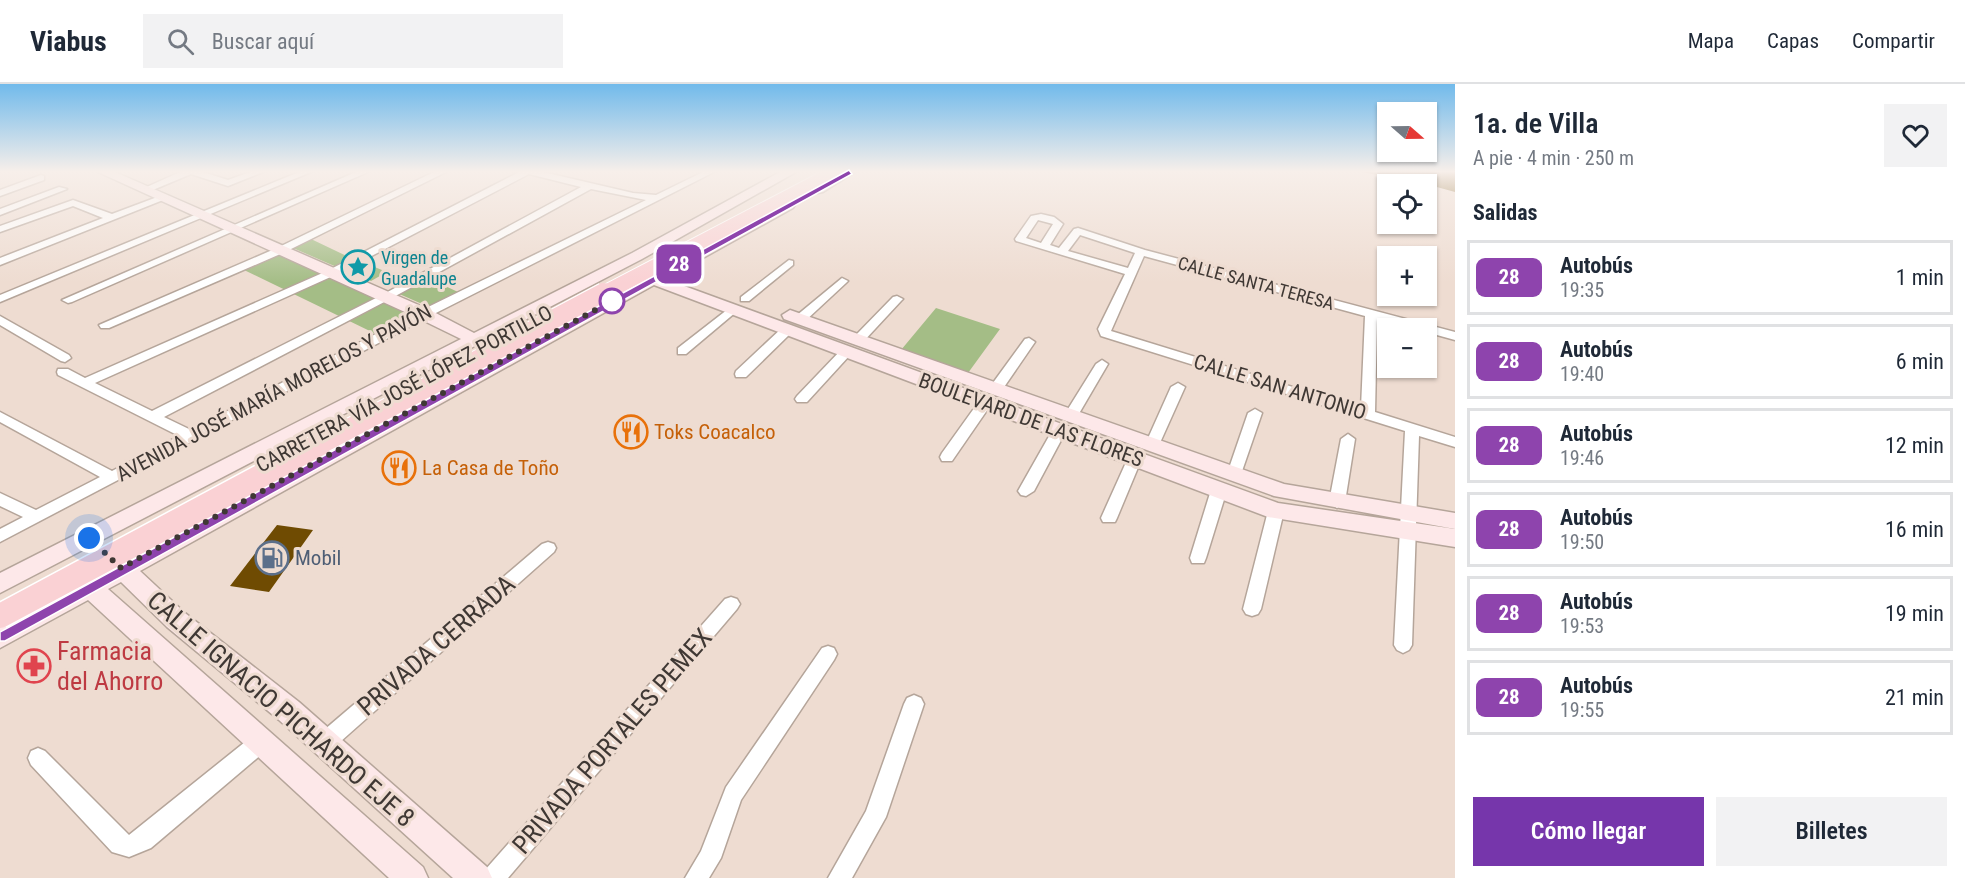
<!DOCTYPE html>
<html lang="es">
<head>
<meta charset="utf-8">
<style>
  body { margin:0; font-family:"Roboto Condensed",sans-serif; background:#f2f2f3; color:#1f2937; height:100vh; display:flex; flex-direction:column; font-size:22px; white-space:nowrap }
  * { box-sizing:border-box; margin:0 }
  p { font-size:20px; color:#747a83 }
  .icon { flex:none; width:33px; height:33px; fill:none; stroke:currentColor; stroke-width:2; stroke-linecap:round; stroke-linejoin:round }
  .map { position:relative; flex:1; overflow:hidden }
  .details { display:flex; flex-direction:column; background:#fff; width:510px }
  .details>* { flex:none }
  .badge { padding:0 12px; border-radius:9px; font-size:21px; line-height:39px }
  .needle { width:39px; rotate:110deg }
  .controls { position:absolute; left:1377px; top:18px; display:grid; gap:12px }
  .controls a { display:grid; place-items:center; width:60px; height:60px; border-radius:0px; background:#fff; box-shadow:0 2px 4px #0004; font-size:30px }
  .you { position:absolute; width:30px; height:30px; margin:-15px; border:4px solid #fff; border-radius:50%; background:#1a73e8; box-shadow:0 0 0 9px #1a73e833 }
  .map>.badge { position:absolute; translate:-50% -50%; box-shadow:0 0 0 3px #fff }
  h2 { padding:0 18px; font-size:22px; line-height:54px }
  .round { display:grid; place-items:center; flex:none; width:63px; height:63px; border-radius:0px; background:#f2f2f3 }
  .summary { display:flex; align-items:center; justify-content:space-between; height:102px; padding:0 18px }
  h1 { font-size:28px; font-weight:600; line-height:45px }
  .button { display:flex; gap:12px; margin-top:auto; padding:12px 18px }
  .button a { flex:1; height:69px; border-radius:0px; background:#7636ab; color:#fff; font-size:24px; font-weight:600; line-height:69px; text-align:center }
  .button a+a { background:#f2f2f3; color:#1f2937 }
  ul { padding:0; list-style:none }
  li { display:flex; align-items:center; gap:18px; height:75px; margin:0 12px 9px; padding:0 6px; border:3px solid #e0e1e3; border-radius:0px }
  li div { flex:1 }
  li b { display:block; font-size:22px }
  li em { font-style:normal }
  li .badge { min-width:66px; font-weight:700; text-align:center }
  header { display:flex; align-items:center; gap:36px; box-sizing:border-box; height:84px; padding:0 30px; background:#fff; border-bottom:2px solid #e0e1e3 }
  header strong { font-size:28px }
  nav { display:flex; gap:33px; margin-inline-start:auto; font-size:21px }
  .search { width:420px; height:54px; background:#f2f2f3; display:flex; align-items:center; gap:15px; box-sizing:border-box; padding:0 21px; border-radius:0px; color:#747a83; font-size:22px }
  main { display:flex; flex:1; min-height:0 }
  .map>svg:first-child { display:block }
  .green { fill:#a4bd86 }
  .building { fill:#6f4b02 }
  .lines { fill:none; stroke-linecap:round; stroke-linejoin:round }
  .street-casing { stroke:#b5a59a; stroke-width:3 }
  .secondary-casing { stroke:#b5a59a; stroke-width:3 }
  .street { fill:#fff; fill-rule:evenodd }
  .secondary { fill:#fde8e9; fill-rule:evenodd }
  .primary-bridge-far2-casing { stroke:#fff; stroke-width:17; stroke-linecap:butt }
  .primary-bridge-far1-casing { stroke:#fff; stroke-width:22; stroke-linecap:butt }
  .primary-bridge-casing { stroke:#fff; stroke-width:27; stroke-linecap:butt }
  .primary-bridge-far2 { stroke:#fad1d4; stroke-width:15 }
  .primary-bridge-far1 { stroke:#fad1d4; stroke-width:20 }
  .primary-bridge { stroke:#fad1d4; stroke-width:24 }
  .line { fill:#8e44ad; stroke:#fff; stroke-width:1.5 }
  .walk { stroke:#3f3834; stroke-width:6; stroke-dasharray:0 10.8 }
  .stop-dot { fill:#fff; stroke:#8e44ad; stroke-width:3 }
  .labels { text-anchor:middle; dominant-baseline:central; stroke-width:6; stroke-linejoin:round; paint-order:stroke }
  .far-culture-label { font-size:18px; fill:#0d838f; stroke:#eedcd1; text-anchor:start }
  .far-street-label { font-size:18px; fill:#3f3834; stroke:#eedcd1 }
  .street-label { font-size:21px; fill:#3f3834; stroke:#eedcd1 }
  .food-label { font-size:21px; fill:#c56008; stroke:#eedcd1; text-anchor:start }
  .service-label { font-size:21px; fill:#4e5e75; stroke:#eedcd1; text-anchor:start }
  .near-street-label { font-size:26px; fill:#3f3834; stroke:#eedcd1 }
  .near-health-label { font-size:26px; fill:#be3a42; stroke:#eedcd1; text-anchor:start }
</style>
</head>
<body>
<header>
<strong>Viabus</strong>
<div class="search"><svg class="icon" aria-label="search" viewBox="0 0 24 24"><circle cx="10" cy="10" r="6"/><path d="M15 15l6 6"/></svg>Buscar aquí</div>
<nav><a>Mapa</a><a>Capas</a><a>Compartir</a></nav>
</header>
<main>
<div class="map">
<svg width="1455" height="794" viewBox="0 0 1455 794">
  <rect width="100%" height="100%" fill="#eedcd1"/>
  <path class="green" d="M311,155L355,176L339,184L293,164Z
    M279,171L412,231L376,250L244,186Z
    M362,178L387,188L371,197L347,186Z
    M426,193L458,208L429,223L397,209Z
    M936,224L1000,245L968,289L901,266Z"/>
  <path class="building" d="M1362,88H1455V108L1426,100Z
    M277,441L313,446L269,508L230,502Z"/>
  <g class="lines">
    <g class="street-casing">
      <path id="street" d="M180,88H203L228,96L250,88H263L228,102L191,90L148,108L140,106Z
        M299,88H311L0,218V211Z
        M356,88H368L72,218L68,219L62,216Z
        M434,88H446L285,168L109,244H101L99,241L277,164Z
        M519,88H543L633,109L656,111L703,88H714L428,233L0,458V445L23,433L0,422V409L36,426L100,393L0,338V328L112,387L179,352L58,291L57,288L58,285H68L85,294L327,187ZM529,90L581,103L382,211L152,327L95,299L335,191ZM591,105L646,116L420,227L191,346L164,333L390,215Z
        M41,91L44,92V96L0,112V106Z
        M59,103L67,105L0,131V125Z
        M160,112L168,114L0,181V174L103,134L73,122L0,148V142L73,116L112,130Z
        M1041,130L1054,133L1063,140L1050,161L1059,164L1074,145L1078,144L1145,166L1455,248V256L1426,248V244H1413L1377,235L1375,328L1455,353V363L1419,352L1412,561L1409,566L1403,569L1397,566L1394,561L1405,347L1101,252L1098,245L1125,190L1016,157L1015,155L1031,132ZM1038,136L1053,140L1041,159L1026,154ZM1080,151L1135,169L1128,184L1068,167ZM1144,172L1365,232L1361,324L1111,247Z
        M789,176L793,177V181L749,217H741V213Z
        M842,194L848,197L846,199L804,238H796V232Z
        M897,212L903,215L901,217L862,259H854V253L893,213Z
        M732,222L738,226L736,228L686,270H678V264Z
        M0,232L69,271L71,274L65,278L61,277L0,241Z
        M787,242L791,243V249L746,293H736L735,290L736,287L783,243Z
        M1029,254L1035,258L1000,309H990L988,306L990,303L1025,255Z
        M846,264L850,265V271L807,318H797L795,315L797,312L842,265Z
        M1102,276L1108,280L1077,333L1070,337L1065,336L1063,333L1096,280Z
        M1178,299L1185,303L1159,361L1157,364H1147L1145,361L1171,303Z
        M985,315L992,319L952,377H942L940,373L942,369L980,316Z
        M1255,325L1262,329L1241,390L1239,394H1229L1227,390L1248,329Z
        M1059,342L1066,347L1034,407L1026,412L1021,411L1018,407L1052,347Z
        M1348,350L1355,355L1345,418L1337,424L1329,418L1341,355Z
        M1135,369L1142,374L1117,434L1115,438H1103L1101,434L1128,374Z
        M1219,401L1227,406L1206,474L1204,479H1192L1190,474L1211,406Z
        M1276,421L1282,423L1284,427L1261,525L1258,530L1252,532L1246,530L1243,525L1268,427L1270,423Z
        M548,458L554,460L556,464L554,468L331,666L324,668L317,666L314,659L317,652L542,460Z
        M731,513L737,515L740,520L737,525L508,794H482L485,786L725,515Z
        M828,562L834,564L837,570L834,576L741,716L721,774L709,794H685L701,767L726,703L822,564Z
        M914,611L921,614L924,620L886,733L852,794H828L866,727L904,620L907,614Z
        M262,648L269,650L272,657L269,664L151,764L129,773L112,768L31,681L28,674L31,667L38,664L45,667L129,751L255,650Z"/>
    </g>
    <g class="secondary-casing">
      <path id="secondary" d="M98,88H115L430,226L474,249L632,169L780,88H796L642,175L0,509V489L461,255L418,234Z
        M839,88H855L823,108L818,109L811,105Z
        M788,117L795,121L793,124L665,195L1278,419L1455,445V463L1268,433L654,201L140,487L185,529L299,618L487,783L492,794H453L279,636L167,543L121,498L108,505L423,783L428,794H389L88,516L0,564V541L73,502L69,495L73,488L81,486L92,491L106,483L101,476L105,470L113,467L125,473L639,196L635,192L638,189L651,190Z
        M790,226L1284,400L1455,429V445L1274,412L784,235L782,231Z"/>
    </g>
    <use href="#street" class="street"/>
    <use href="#secondary" class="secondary"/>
    <g class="primary-bridge-far2-casing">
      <path id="primary-bridge-far2" d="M601,211L837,88"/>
    </g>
    <g class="primary-bridge-far1-casing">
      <path id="primary-bridge-far1" d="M315,363L604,209"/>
    </g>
    <g class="primary-bridge-casing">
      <path id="primary-bridge" d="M0,532L318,362"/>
    </g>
    <use href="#primary-bridge-far2" class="primary-bridge-far2"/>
    <use href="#primary-bridge-far1" class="primary-bridge-far1"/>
    <use href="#primary-bridge" class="primary-bridge"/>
  </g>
  <linearGradient id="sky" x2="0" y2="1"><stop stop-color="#71baeb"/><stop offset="0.44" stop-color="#f7efea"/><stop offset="1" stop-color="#f7efea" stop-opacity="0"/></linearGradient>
  <rect width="1455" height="199" fill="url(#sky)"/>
  <path class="line" d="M849,86L852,90L5,557H0V548Z"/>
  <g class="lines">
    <path class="walk" d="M89,454L121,484L612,217"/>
  </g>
  <defs>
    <g id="sight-ring" transform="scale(1.725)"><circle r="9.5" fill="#eedcd1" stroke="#0f9aa8" stroke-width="1.5"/><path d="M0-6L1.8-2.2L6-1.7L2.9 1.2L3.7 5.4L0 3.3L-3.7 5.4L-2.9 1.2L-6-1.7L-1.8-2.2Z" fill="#0f9aa8"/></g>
    <g id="restaurant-ring" transform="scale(1.725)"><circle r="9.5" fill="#eedcd1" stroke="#e8710a" stroke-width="1.5"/><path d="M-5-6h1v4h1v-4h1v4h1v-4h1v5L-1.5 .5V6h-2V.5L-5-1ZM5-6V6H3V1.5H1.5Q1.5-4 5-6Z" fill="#e8710a"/></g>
    <g id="fuel-ring" transform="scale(1.725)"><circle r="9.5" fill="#eedcd1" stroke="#5c6f8a" stroke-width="1.5"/><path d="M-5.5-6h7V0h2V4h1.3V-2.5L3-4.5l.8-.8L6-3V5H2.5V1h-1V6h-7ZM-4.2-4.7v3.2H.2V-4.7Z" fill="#5c6f8a"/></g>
    <g id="pharmacy-ring" transform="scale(1.725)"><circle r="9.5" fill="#eedcd1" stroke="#e0444e" stroke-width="1.5"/><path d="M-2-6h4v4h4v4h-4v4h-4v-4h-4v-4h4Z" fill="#e0444e"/></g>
  </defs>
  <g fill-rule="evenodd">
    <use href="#sight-ring" x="358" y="183"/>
    <use href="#restaurant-ring" x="631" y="348"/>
    <use href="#restaurant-ring" x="399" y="384"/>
    <use href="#fuel-ring" x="272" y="474"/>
    <use href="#pharmacy-ring" x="34" y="582"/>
  </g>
  <circle class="stop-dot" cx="612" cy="217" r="12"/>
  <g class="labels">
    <g class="far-culture-label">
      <text x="381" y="173">Virgen de<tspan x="381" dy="21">Guadalupe</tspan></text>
    </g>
    <g class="far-street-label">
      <text transform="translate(1256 199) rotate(15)">CALLE SANTA TERESA</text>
    </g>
    <g class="street-label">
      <text transform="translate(1280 303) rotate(17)">CALLE SAN ANTONIO</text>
      <text transform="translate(404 305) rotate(-28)">CARRETERA VÍA JOSÉ LÓPEZ PORTILLO</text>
      <text transform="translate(274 309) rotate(-28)">AVENIDA JOSÉ MARÍA MORELOS Y PAVÓN</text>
      <text transform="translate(1031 336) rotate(20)">BOULEVARD DE LAS FLORES</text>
    </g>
    <g class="food-label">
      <text x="654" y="348">Toks Coacalco</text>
      <text x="422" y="384">La Casa de Toño</text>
    </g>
    <g class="service-label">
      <text x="295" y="474">Mobil</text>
    </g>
    <g class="near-street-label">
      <text transform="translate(436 561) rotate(-41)">PRIVADA CERRADA</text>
      <text transform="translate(281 625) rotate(41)">CALLE IGNACIO PICHARDO EJE 8</text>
      <text transform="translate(612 657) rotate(-49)">PRIVADA PORTALES PEMEX</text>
    </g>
    <g class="near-health-label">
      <text x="57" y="567">Farmacia<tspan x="57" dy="30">del Ahorro</tspan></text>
    </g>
  </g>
</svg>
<div class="controls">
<a><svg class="needle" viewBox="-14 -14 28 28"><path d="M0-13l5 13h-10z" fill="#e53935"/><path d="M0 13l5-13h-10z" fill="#747a83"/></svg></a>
<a><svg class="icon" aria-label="locate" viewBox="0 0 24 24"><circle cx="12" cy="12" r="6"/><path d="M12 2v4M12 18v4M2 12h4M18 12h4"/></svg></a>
<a>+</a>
<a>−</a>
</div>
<div class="you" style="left:89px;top:454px"></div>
<b class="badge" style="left:679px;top:180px;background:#8e44ad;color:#fff">28</b>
</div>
<section class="details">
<div class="summary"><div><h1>1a. de Villa</h1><p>A pie · 4 min · 250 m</p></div><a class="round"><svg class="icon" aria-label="heart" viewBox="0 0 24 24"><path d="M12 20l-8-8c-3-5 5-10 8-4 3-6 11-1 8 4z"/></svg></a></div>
<h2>Salidas</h2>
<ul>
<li><span class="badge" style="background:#8e44ad;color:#fff">28</span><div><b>Autobús</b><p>19:35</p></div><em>1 min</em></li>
<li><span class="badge" style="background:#8e44ad;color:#fff">28</span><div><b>Autobús</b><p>19:40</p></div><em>6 min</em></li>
<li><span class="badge" style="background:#8e44ad;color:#fff">28</span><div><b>Autobús</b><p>19:46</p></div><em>12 min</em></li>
<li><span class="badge" style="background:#8e44ad;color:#fff">28</span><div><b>Autobús</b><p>19:50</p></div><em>16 min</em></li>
<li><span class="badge" style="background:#8e44ad;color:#fff">28</span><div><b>Autobús</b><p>19:53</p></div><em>19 min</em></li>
<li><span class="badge" style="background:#8e44ad;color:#fff">28</span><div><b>Autobús</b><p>19:55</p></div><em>21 min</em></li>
</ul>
<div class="button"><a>Cómo llegar</a><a>Billetes</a></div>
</section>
</main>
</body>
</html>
